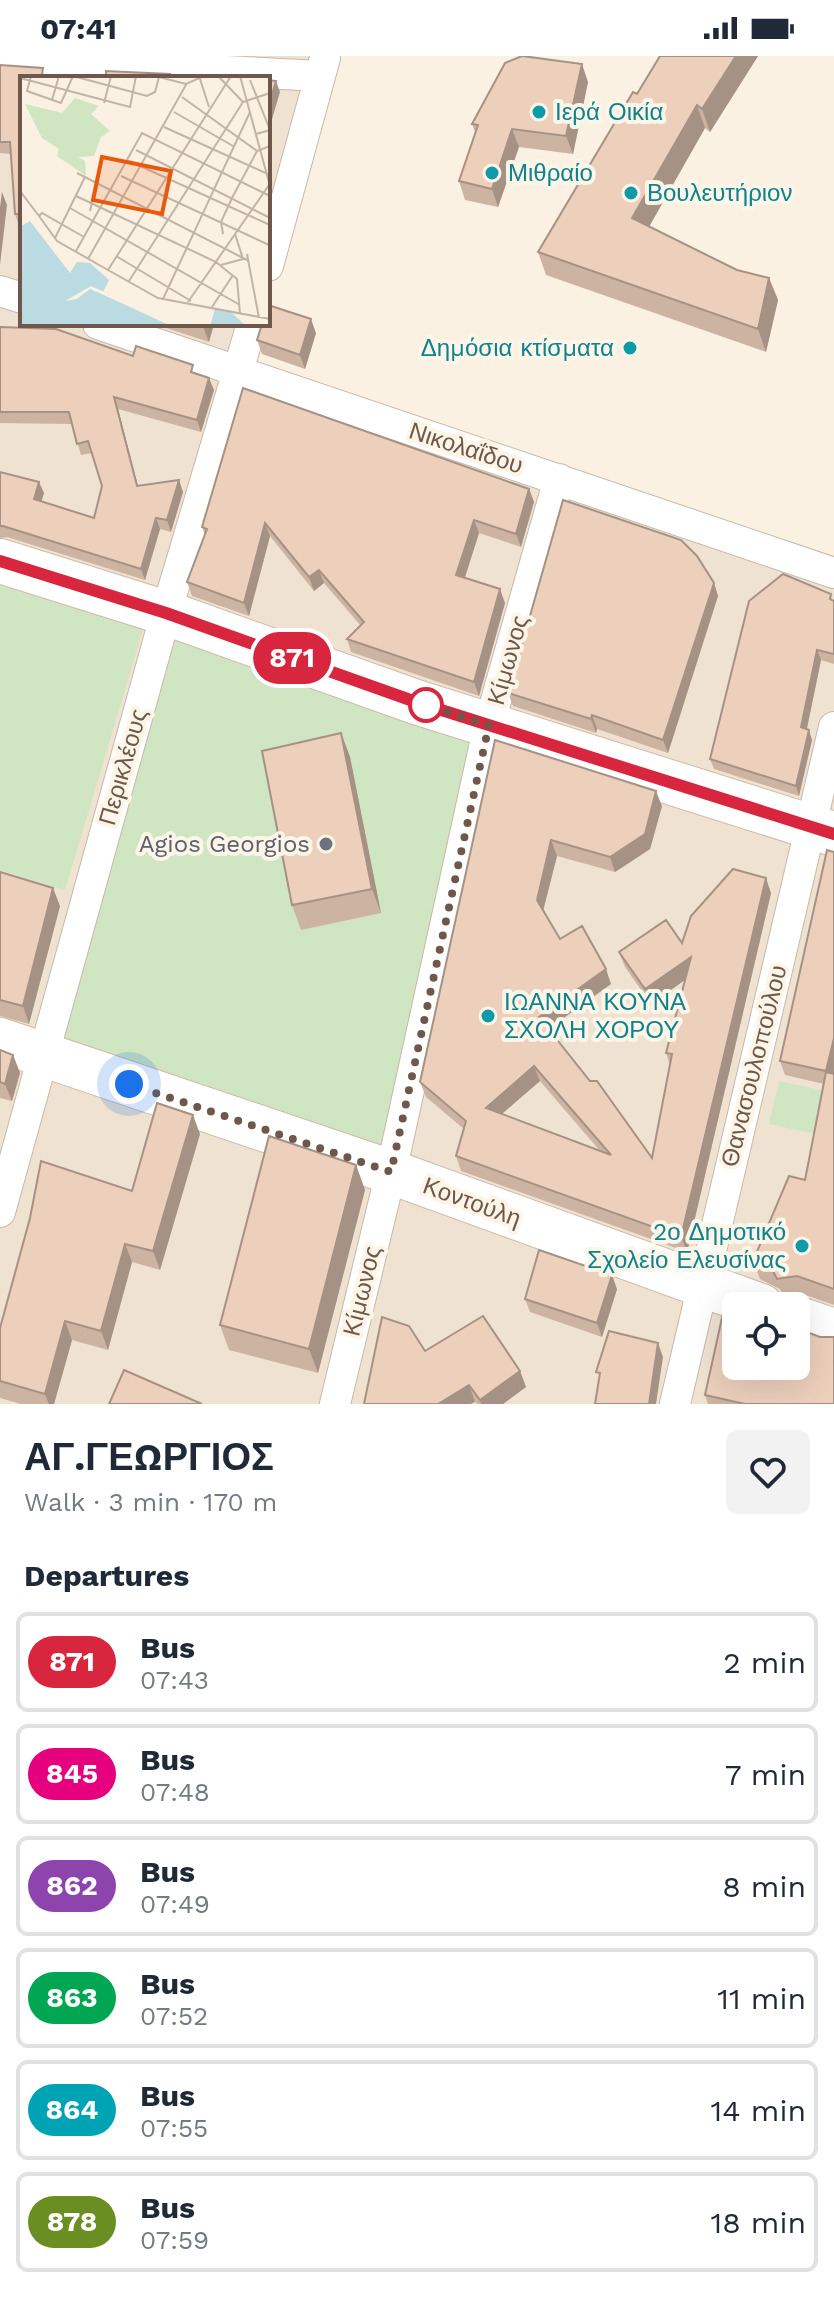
<!DOCTYPE html>
<html lang="en">
<head>
<meta charset="utf-8">
<style>
  body { margin:0; font-family:"Work Sans",sans-serif; background:#f2f2f3; color:#1f2937; height:100vh; display:flex; flex-direction:column; font-size:30px; white-space:nowrap }
  * { box-sizing:border-box; margin:0 }
  p { font-size:26px; color:#747a83 }
  .icon { flex:none; width:44px; height:44px; fill:none; stroke:currentColor; stroke-width:2; stroke-linecap:round; stroke-linejoin:round }
  .map { position:relative; height:1348px; overflow:hidden }
  .drawer { display:flex; flex-direction:column; background:#fff; flex:1 }
  .drawer>* { flex:none }
  .badge { padding:0 16px; border-radius:26px; font-size:28px; line-height:52px }
  .fabs { position:absolute; left:722px; top:1236px; display:grid; gap:16px }
  .fabs a { display:grid; place-items:center; width:88px; height:88px; border-radius:12px; background:#fff; box-shadow:0 8px 32px #0002; font-size:40px }
  .you { position:absolute; width:40px; height:40px; margin:-20px; border:6px solid #fff; border-radius:50%; background:#1a73e8; box-shadow:0 0 0 12px #1a73e833 }
  .map>.badge { position:absolute; translate:-50% -50%; box-shadow:0 0 0 4px #fff }
  h2 { padding:0 24px; font-size:30px; line-height:72px }
  .round { display:grid; place-items:center; flex:none; width:84px; height:84px; border-radius:12px; background:#f2f2f3 }
  .head { display:flex; align-items:center; justify-content:space-between; height:136px; padding:0 24px }
  h1 { font-size:38px; font-weight:700; line-height:60px }
  ul { padding:0; list-style:none }
  li { display:flex; align-items:center; gap:24px; height:100px; margin:0 16px 12px; padding:0 8px; border:4px solid #e0e1e3; border-radius:12px }
  li div { flex:1 }
  li b { display:block; font-size:30px }
  li em { font-style:normal }
  li .badge { min-width:88px; font-weight:700; text-align:center }
  .status { display:flex; justify-content:space-between; align-items:center; height:56px; padding:0 40px; background:#fff; direction:ltr }
  .status svg { height:22px; fill:currentColor }
  .map>svg:first-child { display:block }
  .residential { fill:#f0e2d1; fill-rule:evenodd }
  .green { fill:#d0e5c2 }
  .lines { fill:none; stroke-linecap:round; stroke-linejoin:round }
  .street-casing { stroke:#c9b8aa; stroke-width:32 }
  .secondary-casing { stroke:#cebaaa; stroke-width:46 }
  .street { stroke:#fff; stroke-width:30 }
  .secondary { stroke:#fff; stroke-width:44 }
  .wall { fill:#ccb3a2; fill-rule:evenodd }
  .shaded-wall { fill:#a69284 }
  .building { fill:#edd0bc; stroke:#a69284; stroke-width:2; fill-rule:evenodd }
  .line-casing { stroke:#fff; stroke-width:18 }
  .line { stroke:#d7263d; stroke-width:12 }
  .walk { stroke:#6f584b; stroke-width:8; stroke-dasharray:0 14.4 }
  .culture-dot { fill:#0f9aa8; stroke:#fdf5e7; stroke-width:3 }
  .stop-dot { fill:#fff; stroke:#d7263d; stroke-width:4 }
  .worship-dot { fill:#6b7280; stroke:#fdf5e7; stroke-width:3 }
  .labels { text-anchor:middle; dominant-baseline:central; stroke-width:8; stroke-linejoin:round; paint-order:stroke }
  .culture-label { font-size:24px; fill:#0d838f; stroke:#fdf5e7; text-anchor:start }
  .street-label { font-size:24px; fill:#6f584b; stroke:#fdf5e7 }
  .worship-label { font-size:24px; fill:#5b616d; stroke:#fdf5e7; text-anchor:end }
  .inset-road { fill:none; stroke:#c2b4a6; stroke-width:2 }
  .view { fill:#e8590c; fill-opacity:0.15; stroke:#e8590c; stroke-width:4 }
  .inset-edge { fill:none; stroke:#6f584b; stroke-width:4 }
</style>
</head>
<body>
<div class="status"><b>07:41</b><svg viewBox="0 0 49 12"><path d="M0 12V9h3v3zM5 12V6h3v6zM10 12V3h3v9zM15 12V0h3v12zM26 1h20v11H26zM47 4h2v5h-2z"/></svg></div>
<div class="map">
<svg width="834" height="1348" viewBox="0 0 834 1348">
  <rect width="100%" height="100%" fill="#faf1e2"/>
  <path class="residential" d="M0,0H316L268,183V22H22V268H246L233,318L834,528V1348H0ZM736,1250H796V1310H736Z"/>
  <path class="green" d="M0,518L146,564L65,834L0,814Z
    M175,579L475,684L379,1098L57,988Z
    M779,1025L830,1036L820,1079L769,1068Z"/>
  <g class="lines">
    <g class="street-casing">
      <path id="street" d="M0,3L320,20
        M268,210L325,2
        M0,235L22,242
        M98,268L834,517
        M0,1156L166,557L252,268
        M335,1348L391,1116L489,669L559,423
        M675,1348L834,671"/>
    </g>
    <g class="secondary-casing">
      <path id="secondary" d="M0,505L166,557L416,646L834,778
        M0,984L391,1116L761,1250
        M796,1262L834,1275"/>
    </g>
    <use href="#street" class="street"/>
    <use href="#secondary" class="secondary"/>
  </g>
  <path class="wall" d="M660,0H758L710,76L705,72L649,170L737,214L769,222L778,244L766,296L546,219L538,196Z
    M0,9L45,19L106,22H171H22V170H19L15,158L11,98L0,97Z
    M588,26L573,98L519,91L498,151L465,144L459,125L475,76L472,68Z
    M154,268H214L209,286Z
    M0,271L133,300L196,318L214,334L201,376L118,353L138,430L179,424L183,436L171,476L160,473L145,524L7,481L0,482V416L44,437L41,445L94,462L102,430L92,397L81,399L72,368L0,367Z
    M316,277L305,313L262,298L257,284Z
    M529,433L534,446L521,491L479,477L465,522L505,547L479,640L351,596L347,583L361,570L324,527L314,535L270,480L249,560L192,540L187,526L205,479L202,471Z
    M714,527L718,540L668,697L597,673L596,677L513,650L508,637Z
    M834,545V608L821,604L807,673L812,684L799,740L714,713L710,703Z
    M341,677L350,701L381,857L301,874L292,849Z
    M495,684L662,750L650,793L615,816L557,800L543,855L560,883L611,928L548,973L652,1102L670,1009L666,997L685,924L651,948L625,911L619,896L682,887L771,837L687,1196L461,1115L456,1100L464,1073L426,1041L420,1026ZM540,1025L600,1095L502,1058Z
    M834,796V1249L803,1238L784,1241L780,1233L760,1223L753,1205L805,1124L824,1028L785,1019L780,1005Z
    M0,816L60,850L29,968L0,960Z
    M0,994L13,999L20,1017L12,1045L0,1042Z
    M200,1078L160,1214L132,1206L108,1294L72,1284L54,1348H21L0,1342V1272L132,1135Z
    M356,1109L365,1134L318,1317L229,1294L220,1269Z
    M617,1233L602,1281L530,1256L525,1243Z
    M820,1281L834,1348H708L705,1339Z
    M425,1295L520,1315L526,1331L503,1348H477Z"/>
  <path class="shaded-wall" d="M736,0H758L710,76L702,53Z
    M582,8L588,26L573,98L566,80Z
    M276,25L280,36L268,77V52Z
    M697,49L705,72L641,185L632,162Z
    M512,73L519,91L498,151L492,133Z
    M2,136L7,149L0,209V151Z
    M769,222L778,244L766,296L758,273Z
    M311,263L316,277L305,313L300,299Z
    M202,268H214L209,286Z
    M209,322L214,334L201,376L197,364Z
    M114,341L118,353L141,442L137,430Z
    M179,424L183,436L171,476L167,464Z
    M39,426L44,437L39,454L34,443Z
    M529,433L534,446L521,491L516,478Z
    M156,462L160,473L145,524L141,513Z
    M474,464L479,477L461,533L456,519Z
    M265,467L270,480L249,560L244,547Z
    M319,514L324,527L314,535L309,521Z
    M714,527L718,540L668,697L663,684Z
    M500,533L505,547L479,640L474,626Z
    M817,594L821,604L805,681L801,671Z
    M592,659L597,673L596,677L591,663Z
    M809,674L812,684L799,740L796,730Z
    M341,677L350,701L381,857L372,833Z
    M656,735L662,750L650,793L615,816L610,801Z
    M551,784L557,800L542,859L537,844Z
    M766,822L771,837L687,1196L681,1181Z
    M53,832L60,850L29,968L23,950Z
    M691,901L696,916L651,948L645,933Z
    M606,913L611,928L544,976L539,961Z
    M834,982V1018L831,1029L826,1015Z
    M13,999L20,1017L12,1045L5,1028Z
    M534,1010L540,1025L491,1067L486,1052Z
    M193,1059L200,1078L160,1214L153,1195Z
    M356,1109L365,1134L318,1317L309,1293Z
    M125,1188L132,1206L108,1294L101,1275Z
    M612,1219L617,1233L602,1281L597,1267Z
    M65,1265L72,1284L54,1348H49L45,1338Z
    M658,1287L663,1301L656,1348H649Z
    M520,1315L526,1331L503,1348H481L480,1344Z
    M469,1329L475,1346L471,1348H438Z"/>
  <path class="building" d="M522,0L582,8L566,80L512,73L492,133L459,125L478,69L472,68L505,7Z
    M660,0H736L702,53L697,49L632,162L737,214L769,222L758,273L538,196L633,36L637,38Z
    M0,9L43,12L42,19L106,22V15L170,18V22H22V158H15L10,86H0Z
    M268,24L276,25L268,52Z
    M268,249L311,263L300,299L257,284L262,268H268Z
    M0,271L56,273L133,300L136,290L193,309L191,316L209,322L197,364L114,341L137,430L179,424L167,464L156,462L141,513L3,470H0V416L39,426L34,443L94,462L102,430L88,385L77,388L69,356H0Z
    M243,332L529,433L516,478L474,464L456,519L500,533L474,626L347,583L364,566L319,514L309,521L265,467L244,547L187,526L207,473L202,471Z
    M563,444L681,484L697,500L714,527L663,684L592,659L591,663L508,637Z
    M783,518L831,538L830,543L834,545V598L817,594L801,671L809,674L796,730L710,703L749,545Z
    M341,677L372,833L292,849L262,695Z
    M495,684L656,735L645,778L610,801L551,784L537,844L560,883L582,870L606,913L539,961L590,1025H597L652,1102L672,998L666,997L691,901L645,933L619,896L666,864L682,887L691,860L733,813L766,822L681,1181L456,1100L466,1065L420,1026ZM534,1010L611,1099L486,1052Z
    M827,794L834,796V982L826,1015L780,1005Z
    M0,816L53,832L23,950L0,944Z
    M0,994L13,999L5,1028L0,1026Z
    M826,1016L834,1018V1233L797,1220L777,1223L773,1215L753,1205L789,1120L805,1124Z
    M157,1047L193,1059L153,1195L125,1188L101,1275L65,1265L45,1338L0,1325V1272L30,1162L41,1105L132,1135Z
    M269,1080L356,1109L309,1293L220,1269Z
    M539,1194L612,1219L597,1267L525,1243Z
    M725,1248L736,1252V1310H796V1272L820,1281H834V1348H745L705,1339Z
    M483,1260L520,1315L480,1344L469,1329L438,1348H364L382,1261L409,1270L425,1295Z
    M609,1275L658,1287L649,1348H595L600,1317L596,1316Z
    M124,1314L202,1348H109Z"/>
  <g class="lines">
    <g class="line-casing">
      <path id="line" d="M0,505L166,557L416,646L834,778"/>
    </g>
    <use href="#line" class="line"/>
    <path class="walk" d="M129,1028L391,1116L489,669L416,646L426,649"/>
  </g>
  <g class="culture-dot">
    <circle cx="539" cy="56" r="8"/>
    <circle cx="492" cy="117" r="8"/>
    <circle cx="631" cy="137" r="8"/>
    <circle cx="630" cy="292" r="8"/>
    <circle cx="488" cy="960" r="8"/>
    <circle cx="802" cy="1190" r="8"/>
  </g>
  <circle class="stop-dot" cx="426" cy="649" r="16"/>
  <circle class="worship-dot" cx="326" cy="788" r="8"/>
  <g class="labels">
    <g class="culture-label">
      <text x="555" y="56">Ιερά Οικία</text>
      <text x="508" y="117">Μιθραίο</text>
      <text x="647" y="137">Βουλευτήριον</text>
      <text x="614" y="292" text-anchor="end">Δημόσια κτίσματα</text>
      <text x="504" y="946">ΙΩΑΝΝΑ ΚΟΥΝΑ<tspan x="504" dy="28">ΣΧΟΛΗ ΧΟΡΟΥ</tspan></text>
      <text x="786" y="1176" text-anchor="end">2ο Δημοτικό<tspan x="786" dy="28">Σχολείο Ελευσίνας</tspan></text>
    </g>
    <g class="street-label">
      <text transform="translate(466 392) rotate(18)">Νικολαΐδου</text>
      <text transform="translate(508 604) rotate(-74)">Κίμωνος</text>
      <text transform="translate(123 711) rotate(-74)">Περικλέους</text>
      <text transform="translate(754 1010) rotate(-76)">Θανασουλοπούλου</text>
      <text transform="translate(472 1146) rotate(20)">Κοντούλη</text>
      <text transform="translate(362 1235) rotate(-76)">Κίμωνος</text>
    </g>
    <g class="worship-label">
      <text x="310" y="788">Agios Georgios</text>
    </g>
  </g>
  <g transform="translate(20 20)">
    <rect width="250" height="250" fill="#faf1e2"/>
    <path d="M55,22L79,30L71,38L90,55L81,61L74,80L58,81L65,85L66,100L37,80L39,73L22,62L5,28L42,37Z" fill="#d0e5c2"/>
    <path d="M10,145L50,197L57,186L70,187L89,204L82,218L151,250H0V151ZM195,233L211,236L226,250H190Z" fill="#b9dbe1"/>
    <path d="M71,210L153,246L155,250L70,213L57,223L45,225Z" fill="#faf1e2"/>
    <path class="inset-road" d="M11,0L7,15L41,27L53,0M53,0L127,20L135,16L139,1M135,0L166,8L184,0M198,0L223,26M220,0L250,110M0,2L110,31L116,0M180,3L189,31M230,4L250,54L236,58M162,21L237,75M32,24L39,0M84,27L91,0M154,36L213,70M144,51L250,99M116,74L250,142M109,85L250,149M57,97L229,185M101,100L249,169M0,115L19,140L22,137L64,161M56,120L196,186L217,203L220,238M50,132L220,229M70,135L77,107M19,140L37,165L88,194L211,0M203,158L201,146L212,122L237,75L250,70M35,162L65,101M56,175L122,57L250,120M227,178L239,242M96,180L171,225M68,183L167,7M201,189L223,183L215,158M88,194L138,222L250,243M109,205L223,26L250,17M143,223L230,36M168,226L249,109M192,231L213,199"/>
    <path class="view" d="M82,81L151,95L142,138L73,124Z"/>
    <rect width="250" height="250" class="inset-edge"/>
  </g>
</svg>
<div class="fabs">
<a><svg class="icon" aria-label="locate" viewBox="0 0 24 24"><circle cx="12" cy="12" r="6"/><path d="M12 2v4M12 18v4M2 12h4M18 12h4"/></svg></a>
</div>
<div class="you" style="left:129px;top:1028px"></div>
<b class="badge" style="left:292px;top:602px;background:#d7263d;color:#fff">871</b>
</div>
<section class="drawer">
<div class="head"><div><h1>ΑΓ.ΓΕΩΡΓΙΟΣ</h1><p>Walk · 3 min · 170 m</p></div><a class="round"><svg class="icon" aria-label="heart" viewBox="0 0 24 24"><path d="M12 20l-8-8c-3-5 5-10 8-4 3-6 11-1 8 4z"/></svg></a></div>
<h2>Departures</h2>
<ul>
<li><span class="badge" style="background:#d7263d;color:#fff">871</span><div><b>Bus</b><p>07:43</p></div><em>2 min</em></li>
<li><span class="badge" style="background:#e6007e;color:#fff">845</span><div><b>Bus</b><p>07:48</p></div><em>7 min</em></li>
<li><span class="badge" style="background:#8e44ad;color:#fff">862</span><div><b>Bus</b><p>07:49</p></div><em>8 min</em></li>
<li><span class="badge" style="background:#00a651;color:#fff">863</span><div><b>Bus</b><p>07:52</p></div><em>11 min</em></li>
<li><span class="badge" style="background:#00a3b4;color:#fff">864</span><div><b>Bus</b><p>07:55</p></div><em>14 min</em></li>
<li><span class="badge" style="background:#6b8e23;color:#fff">878</span><div><b>Bus</b><p>07:59</p></div><em>18 min</em></li>
</ul>
</section>
</body>
</html>
